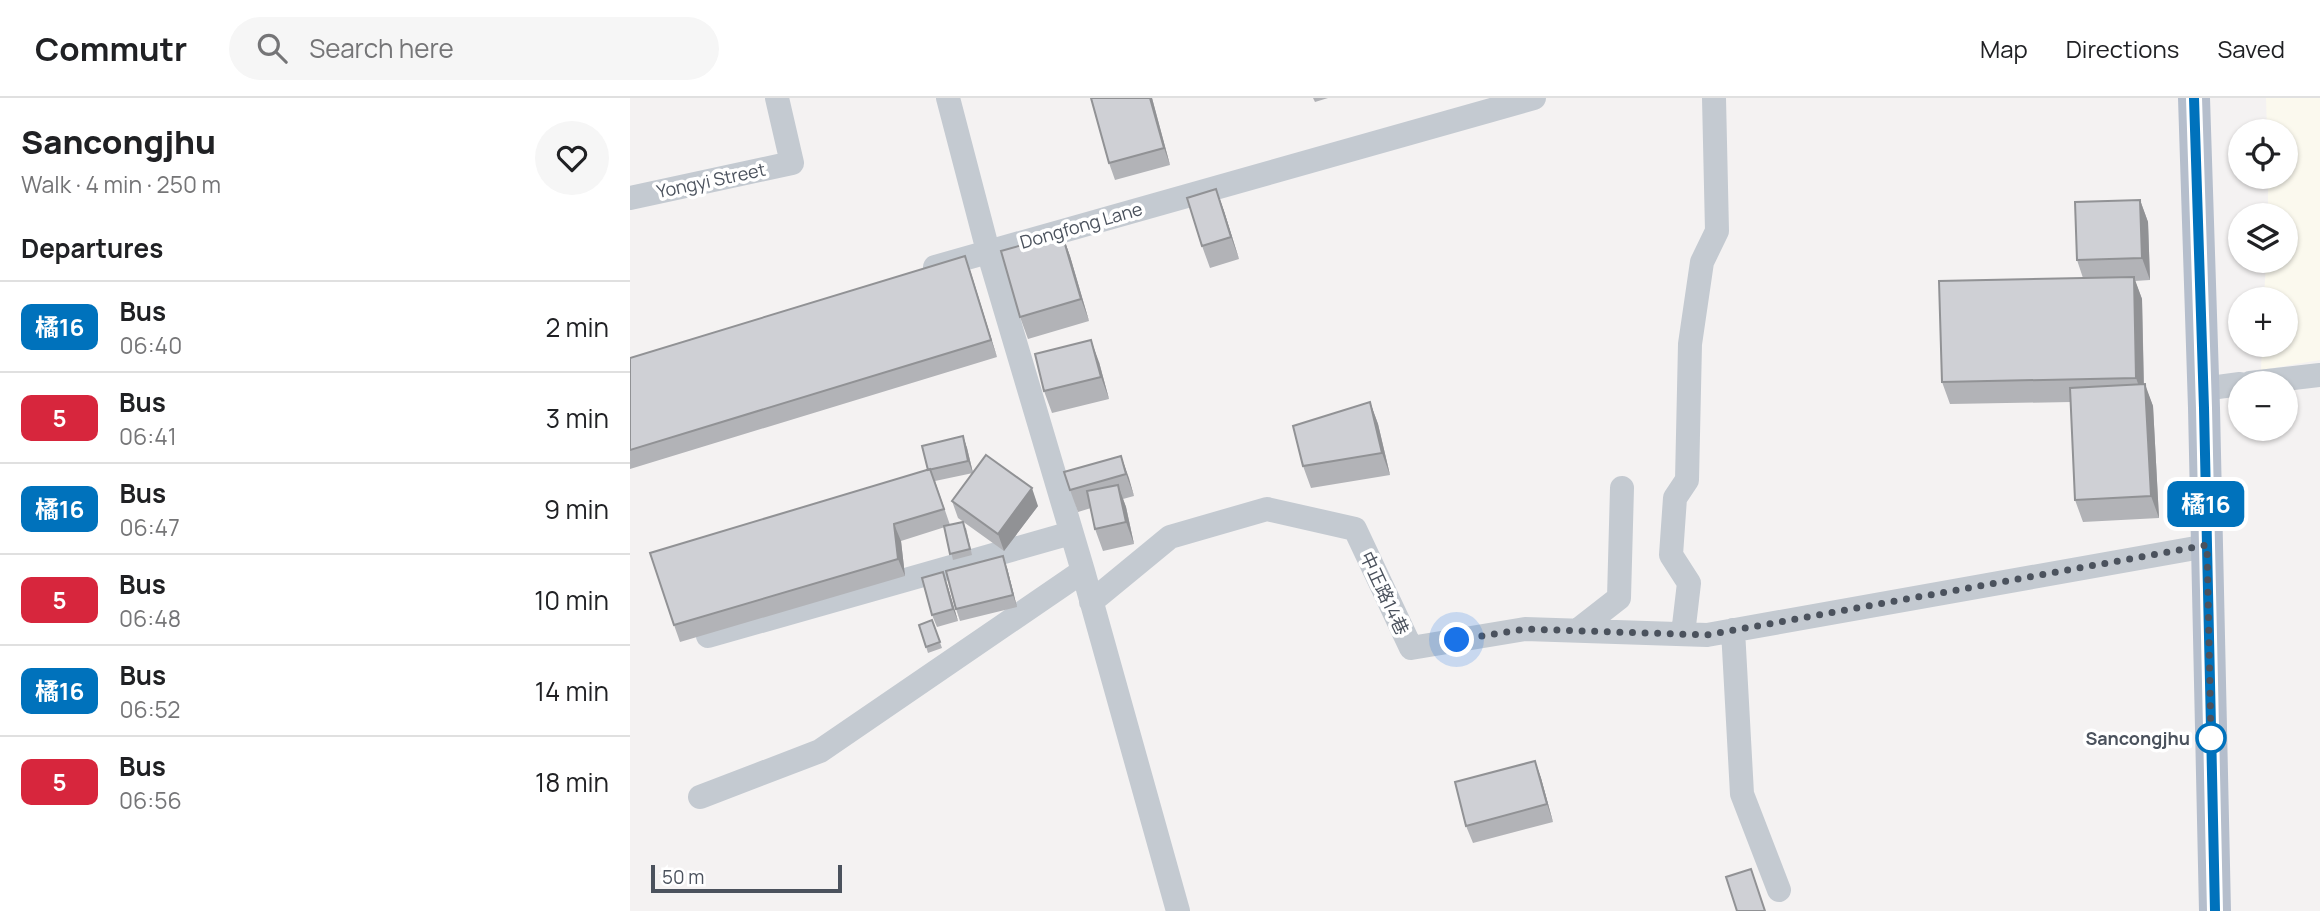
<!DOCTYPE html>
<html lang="en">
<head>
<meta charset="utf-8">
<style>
  body { margin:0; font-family:Manrope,"Noto Sans TC",sans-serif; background:#f6f6f6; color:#202124; height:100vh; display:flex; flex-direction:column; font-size:26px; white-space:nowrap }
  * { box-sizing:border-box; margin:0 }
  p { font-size:23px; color:#757577 }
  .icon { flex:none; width:38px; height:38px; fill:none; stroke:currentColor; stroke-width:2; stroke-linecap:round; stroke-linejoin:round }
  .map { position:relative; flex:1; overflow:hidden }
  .sheet { display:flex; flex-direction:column; background:#fff; width:630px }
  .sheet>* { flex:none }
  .badge { padding:0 14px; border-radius:10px; font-size:24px; line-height:46px }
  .controls { position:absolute; left:1598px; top:21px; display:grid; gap:14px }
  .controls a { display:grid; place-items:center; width:70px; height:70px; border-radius:50%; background:#fff; box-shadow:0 2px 5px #0004; font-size:35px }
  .scale { position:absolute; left:21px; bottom:18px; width:191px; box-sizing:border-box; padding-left:7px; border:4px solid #4b525d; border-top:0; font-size:19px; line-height:24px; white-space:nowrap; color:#4b525d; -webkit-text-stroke:5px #fff; paint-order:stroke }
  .you { position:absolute; width:35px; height:35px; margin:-18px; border:5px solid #fff; border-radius:50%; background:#1a73e8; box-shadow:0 0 0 10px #1a73e833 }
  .map>.badge { position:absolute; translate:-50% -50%; box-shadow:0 0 0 4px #fff }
  h2 { padding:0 21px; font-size:26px; line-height:63px }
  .round { display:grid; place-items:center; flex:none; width:74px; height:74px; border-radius:37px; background:#f6f6f6 }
  .overview { display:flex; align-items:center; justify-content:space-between; height:119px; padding:0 21px }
  h1 { font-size:33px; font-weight:800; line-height:52px }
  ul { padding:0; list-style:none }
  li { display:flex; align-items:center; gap:21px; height:91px; padding:0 21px; border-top:2px solid #e0e0e0 }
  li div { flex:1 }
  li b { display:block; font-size:26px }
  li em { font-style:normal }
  li .badge { min-width:77px; font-weight:700; text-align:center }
  header { display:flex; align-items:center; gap:42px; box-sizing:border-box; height:98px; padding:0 35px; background:#fff; border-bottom:2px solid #e0e0e0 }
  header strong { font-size:33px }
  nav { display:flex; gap:38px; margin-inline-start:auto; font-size:24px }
  .search { width:490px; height:63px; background:#f6f6f6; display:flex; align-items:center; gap:18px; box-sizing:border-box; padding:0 24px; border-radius:38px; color:#757577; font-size:26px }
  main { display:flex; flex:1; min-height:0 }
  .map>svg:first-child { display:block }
  .commercial { fill:#fbf9ee }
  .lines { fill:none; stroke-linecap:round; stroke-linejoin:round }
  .minor { stroke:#c4cad1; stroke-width:24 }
  .major { stroke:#b5becc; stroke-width:32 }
  .wall { fill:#b2b3b7 }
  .shaded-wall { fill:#919295 }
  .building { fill:#cfd0d5; stroke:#919295; stroke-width:2 }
  .line-casing { stroke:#fff; stroke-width:16 }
  .line { stroke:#0072bc; stroke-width:10 }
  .walk { stroke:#4b525d; stroke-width:7; stroke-dasharray:0 12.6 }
  .stop-dot { fill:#fff; stroke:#0072bc; stroke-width:3.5 }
  .labels { text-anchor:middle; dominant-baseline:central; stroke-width:7; stroke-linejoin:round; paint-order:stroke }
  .street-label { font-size:18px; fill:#4b525d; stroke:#fff }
  .stop-label { font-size:18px; font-weight:bold; fill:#4b525d; stroke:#fff; text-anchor:end }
</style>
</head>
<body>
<header>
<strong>Commutr</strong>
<div class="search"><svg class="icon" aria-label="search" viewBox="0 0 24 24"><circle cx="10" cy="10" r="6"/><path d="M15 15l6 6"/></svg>Search here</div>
<nav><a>Map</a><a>Directions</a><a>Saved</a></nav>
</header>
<main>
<section class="sheet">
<div class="overview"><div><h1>Sancongjhu</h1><p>Walk · 4 min · 250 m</p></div><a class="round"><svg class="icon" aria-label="heart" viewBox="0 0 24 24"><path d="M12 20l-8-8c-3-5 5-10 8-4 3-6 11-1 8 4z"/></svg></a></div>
<h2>Departures</h2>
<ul>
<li><span class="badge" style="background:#0072bc;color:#fff">橘16</span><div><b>Bus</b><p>06:40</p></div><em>2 min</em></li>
<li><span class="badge" style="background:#d7263d;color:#fff">5</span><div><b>Bus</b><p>06:41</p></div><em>3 min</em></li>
<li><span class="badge" style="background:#0072bc;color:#fff">橘16</span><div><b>Bus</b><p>06:47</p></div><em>9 min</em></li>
<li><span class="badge" style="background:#d7263d;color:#fff">5</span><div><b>Bus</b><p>06:48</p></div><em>10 min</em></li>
<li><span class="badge" style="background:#0072bc;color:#fff">橘16</span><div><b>Bus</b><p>06:52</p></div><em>14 min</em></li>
<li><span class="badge" style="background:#d7263d;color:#fff">5</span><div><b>Bus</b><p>06:56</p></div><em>18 min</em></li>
</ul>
</section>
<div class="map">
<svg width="1690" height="813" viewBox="0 0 1690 813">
  <rect width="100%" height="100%" fill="#f4f2f2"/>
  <path class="commercial" d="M1636,0H1690V262L1631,272L1632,247H1656V201H1634L1636,163H1656V117H1638V79H1656V33H1637Z"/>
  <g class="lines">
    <path class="minor" d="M318,0L358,153L453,473L548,813
      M0,100L162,65L147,0
      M305,169L904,0
      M1620,285L1690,277
      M1573,291L1610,286
      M461,504L540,439L637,411L725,431L781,550L895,531L1077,537L1577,448
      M948,532L989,500L992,390
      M1103,532L1112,696L1149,792
      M1053,536L1059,485L1041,457L1045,400L1057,382L1060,246L1072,164L1087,133L1084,0
      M78,538L441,435
      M70,699L190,653L453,473"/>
    <path class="major" d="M1564,0L1574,310L1585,813"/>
  </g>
  <path class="wall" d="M522,0L540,67L485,82L479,65Z
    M683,0H698L685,4Z
    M586,91L594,113L609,161L580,170L572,148Z
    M1510,102L1518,124L1520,182L1505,183L1512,201L1514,286L1523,308L1529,420L1453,424L1445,402L1441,304L1320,306L1312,284L1453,180L1447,162Z
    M432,136L440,158L459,223L398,241L390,219Z
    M335,158L367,259L0,371V260Z
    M469,264L479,301L422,315L414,293Z
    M740,304L748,326L760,377L681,390L673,368Z
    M333,338L337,350L343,375L305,383L320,427L336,430L342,457L323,462L315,429L271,443L275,478L50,544L44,527L298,372Z
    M491,358L504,398L493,401L496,409L504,446L473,453L465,431L461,410L448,414L440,392Z
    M322,403L408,408L374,453L328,420Z
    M377,470L387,509L330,523L326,511Z
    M317,486L328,523L307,529L302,517Z
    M302,522L312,550L298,555L289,527Z
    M905,663L911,680L923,724L843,745L836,728Z"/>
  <path class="shaded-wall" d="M520,0H522L540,67L534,50Z
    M586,91L594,113L609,161L601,139Z
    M1510,102L1518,124L1520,182L1512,160Z
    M432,136L440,158L459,223L451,201Z
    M335,158L341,175L367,259L361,242Z
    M1504,179L1512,201L1514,302L1506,280Z
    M461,242L469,264L479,301L471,279Z
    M1515,286L1523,308L1529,420L1521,398Z
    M740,304L748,326L760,377L752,355Z
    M333,338L337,350L343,375L338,363Z
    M491,358L499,380L504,398L496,376Z
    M488,387L496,409L504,446L496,424Z
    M402,390L408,408L374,453L368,436Z
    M264,426L271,443L275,478L268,461Z
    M373,458L377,470L387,509L383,497Z
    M313,474L317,486L328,523L323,511Z
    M905,663L911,680L923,724L917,706Z"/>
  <path class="building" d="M461,0H520L534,50L479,65Z
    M586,91L601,139L572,148L557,100Z
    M1510,102L1512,160L1447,162L1445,104Z
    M432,136L451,201L390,219L371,153Z
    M335,158L361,242L0,352V260Z
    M1504,179L1506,280L1312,284L1309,183Z
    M461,242L471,279L414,293L405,256Z
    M1515,286L1521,398L1445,402L1440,290Z
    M740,304L752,355L673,368L663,328Z
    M333,338L338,363L298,372L292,348Z
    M356,357L402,390L368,436L322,403Z
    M491,358L496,376L440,392L434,374Z
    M300,371L314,411L264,426L268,461L44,527L20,455Z
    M488,387L496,424L465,431L457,393Z
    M333,424L340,451L320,456L314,428Z
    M373,458L383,497L326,511L316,473Z
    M313,474L323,511L302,517L292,480Z
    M302,522L310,544L296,549L289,527Z
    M905,663L917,706L836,728L825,684Z
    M1121,771L1135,813H1107L1096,779Z"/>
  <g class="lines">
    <g class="line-casing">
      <path id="line" d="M1564,0L1574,310L1585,813"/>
    </g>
    <use href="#line" class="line"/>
    <path class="walk" d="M827,542L895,531L1077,537L1577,447L1581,640"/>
  </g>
  <circle class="stop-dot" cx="1581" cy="640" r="14"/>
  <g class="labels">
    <g class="street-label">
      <text transform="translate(81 82) rotate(-12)">Yongyi Street</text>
      <text transform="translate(451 127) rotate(-16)">Dongfong Lane</text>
      <text transform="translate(755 495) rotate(65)">中正路14巷</text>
    </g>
    <g class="stop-label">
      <text x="1560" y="640">Sancongjhu</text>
    </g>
  </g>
</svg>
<div class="controls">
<a><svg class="icon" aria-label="locate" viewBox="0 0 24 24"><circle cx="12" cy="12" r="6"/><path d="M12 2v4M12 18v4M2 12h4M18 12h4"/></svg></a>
<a><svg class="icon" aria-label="layers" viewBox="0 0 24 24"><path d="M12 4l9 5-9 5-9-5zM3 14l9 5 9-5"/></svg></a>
<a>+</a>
<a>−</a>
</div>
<div class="scale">50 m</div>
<div class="you" style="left:827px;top:542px"></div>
<b class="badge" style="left:1576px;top:406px;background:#0072bc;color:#fff">橘16</b>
</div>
</main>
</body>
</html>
